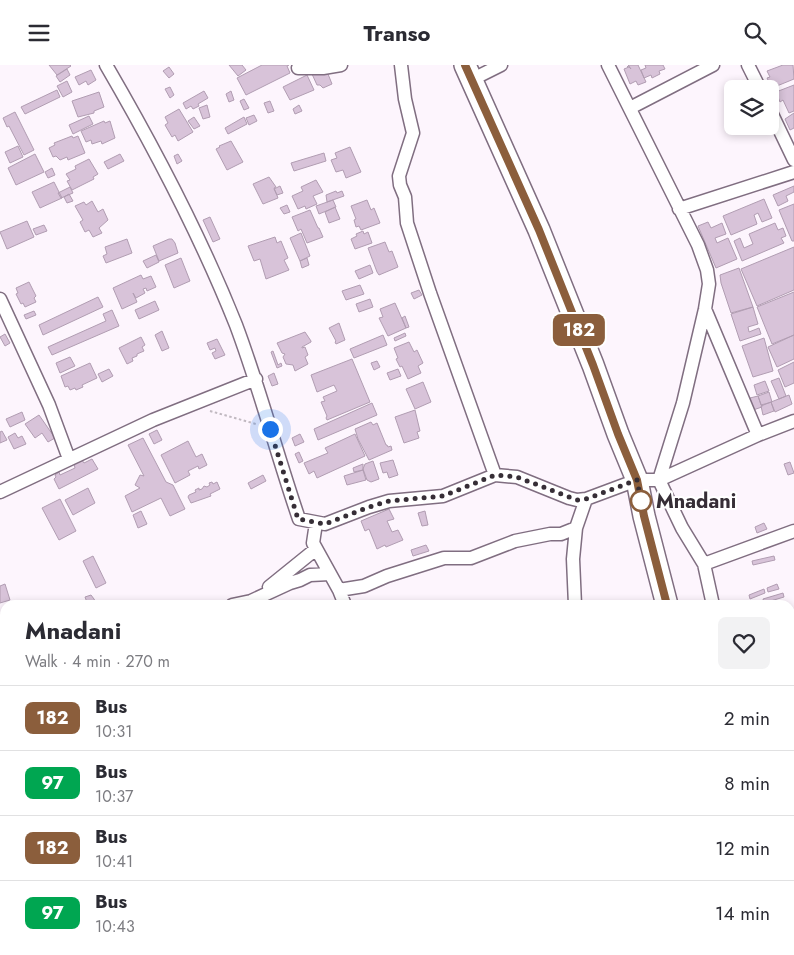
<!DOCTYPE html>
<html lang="en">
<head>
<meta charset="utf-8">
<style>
  body { margin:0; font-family:Jost,sans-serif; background:#f2f2f3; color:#2b2b33; height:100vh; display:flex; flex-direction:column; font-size:19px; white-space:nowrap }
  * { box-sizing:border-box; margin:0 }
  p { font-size:16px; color:#7c7c81 }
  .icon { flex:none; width:28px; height:28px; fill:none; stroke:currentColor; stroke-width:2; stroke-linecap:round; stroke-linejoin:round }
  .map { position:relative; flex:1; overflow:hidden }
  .drawer { position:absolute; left:0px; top:535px; width:795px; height:355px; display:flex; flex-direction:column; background:#fff; border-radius:15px 15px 0 0; box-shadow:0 2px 8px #0003 }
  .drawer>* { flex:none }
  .badge { padding:0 10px; border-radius:8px; font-size:18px; line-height:32px }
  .fabs { position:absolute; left:724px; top:15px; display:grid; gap:10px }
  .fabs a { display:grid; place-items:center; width:55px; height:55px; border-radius:8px; background:#fff; box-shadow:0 2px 8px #0003; font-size:25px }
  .you { position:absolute; width:25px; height:25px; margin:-12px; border:4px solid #fff; border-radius:50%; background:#1a73e8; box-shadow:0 0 0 8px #1a73e833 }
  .map>.badge { position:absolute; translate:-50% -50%; box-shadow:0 0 0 2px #fff }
  .round { display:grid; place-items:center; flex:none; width:52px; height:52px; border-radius:8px; background:#f2f2f3 }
  .headline { display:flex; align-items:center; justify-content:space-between; height:85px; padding:0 25px }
  h1 { font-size:24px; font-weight:700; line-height:38px }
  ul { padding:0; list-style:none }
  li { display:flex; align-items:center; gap:15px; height:65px; padding:0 25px; border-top:1px solid #e1e1e2 }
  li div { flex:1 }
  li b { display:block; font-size:19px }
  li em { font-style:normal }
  li .badge { min-width:55px; font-weight:700; text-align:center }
  header { display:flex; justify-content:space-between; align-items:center; height:65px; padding:0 25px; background:#fff; font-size:22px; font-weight:700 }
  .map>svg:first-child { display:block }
  .building { fill:#d8c3d9; stroke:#b19db2 }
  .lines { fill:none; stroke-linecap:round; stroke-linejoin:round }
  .minor-casing { stroke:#806e81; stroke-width:15 }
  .trunk-casing { stroke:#806e81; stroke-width:24 }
  .path { stroke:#c1b9c1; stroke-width:2; stroke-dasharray:2.5 2.5; stroke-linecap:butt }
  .minor { stroke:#fff; stroke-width:12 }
  .trunk { stroke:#fff; stroke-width:21 }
  .line-casing { stroke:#fff; stroke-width:11 }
  .line { stroke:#8b5e3c; stroke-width:8 }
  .walk { stroke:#362e36; stroke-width:5; stroke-dasharray:0 9 }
  .stop-dot { fill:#fff; stroke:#8b5e3c; stroke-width:2.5 }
  .labels { text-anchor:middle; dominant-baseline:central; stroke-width:4; stroke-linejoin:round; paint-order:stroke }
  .stop-label { font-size:20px; font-weight:bold; fill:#362e36; stroke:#fff; text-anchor:start }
</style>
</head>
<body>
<header><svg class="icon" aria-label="menu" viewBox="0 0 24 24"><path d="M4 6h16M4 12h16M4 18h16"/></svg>Transo<svg class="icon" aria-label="search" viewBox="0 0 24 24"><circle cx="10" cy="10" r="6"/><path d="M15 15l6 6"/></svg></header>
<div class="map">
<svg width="794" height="890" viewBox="0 0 794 890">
  <rect width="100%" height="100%" fill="#fdf5fd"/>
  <path class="building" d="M49,0H70L71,1L57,10Z
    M229,0H242L246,5L238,11Z
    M262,0H289L287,1L290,8L246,30L237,13Z
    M629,0H638L646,17L638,20L636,16L630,19L624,4L629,2L631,4L629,1L627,2Z
    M645,0H663L665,4L659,6L660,9L652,13L651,10L644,13L641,5L646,3Z
    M783,0H793L794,14L772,23L767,13L770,12L767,6Z
    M169,2L174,9L169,13L163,6Z
    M67,4L70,10L60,17L56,11Z
    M326,4L332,19L323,23L320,20H317L312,9Z
    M91,5L96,15L88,20L86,16L79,20L75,12Z
    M307,10L314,25L290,35L283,22Z
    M67,16L72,27L63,32L57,21Z
    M794,20V46L789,48L783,35L780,37L776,27Z
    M170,22L174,30L170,33L165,24Z
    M57,25L60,32L25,49L21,42Z
    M204,26L208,33L198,39L199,41L193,44L191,41L186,44L183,38Z
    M231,26L234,35L229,37L226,29Z
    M99,27L104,42L94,46V48L78,52L72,36Z
    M244,34L249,43L244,45L240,36Z
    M270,36L274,46L268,48L264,38Z
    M207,40L210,52L203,54L199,43Z
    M299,40L302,46L295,49L293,44Z
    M179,44L193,67L178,76L175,70L172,72L165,60L168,58L165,52Z
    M15,47L34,85L24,90L9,61L7,62L3,53Z
    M794,48V63L790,65L785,54Z
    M254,50L257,56L249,60L246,53Z
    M89,51L93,59L73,69L69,60Z
    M194,52L200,61L194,64L188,56Z
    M244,52L247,59L228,69L225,63Z
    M104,56L105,58L110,56L115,73L102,79L101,76L92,79L91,75L86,77L81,66Z
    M72,71L73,73L78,71L85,88L68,95L67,92L60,95L56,91L53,92L49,83L55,80L54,78Z
    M231,76L243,97L227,105L216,84L220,82L219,81Z
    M18,81L23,92L10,98L5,87Z
    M350,82L361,107L346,113L343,105L336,107L331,95L337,93L335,88Z
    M324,88L326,96L294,106L291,98Z
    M35,89L44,107L16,120L8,103Z
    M120,89L124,96L108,104L104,97Z
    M178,89L182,96L177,99L174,91Z
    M89,94L98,109L93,112L94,114L72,125L67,116L70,115L66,109L76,104L75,101Z
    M52,103L55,110L48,113L45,107Z
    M269,112L276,122L274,123L278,133L263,139L253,119Z
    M316,115L323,127L313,131L317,139L306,144L305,141L298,144L292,131L303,126L301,122Z
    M54,117L62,133L40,143L32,127Z
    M280,121L283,128L277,130L274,124Z
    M794,121V127L786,131L788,136L778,141L773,130Z
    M70,122L73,128L61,133L58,128Z
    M336,126L337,128L342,126L344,131L327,137L326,130Z
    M69,129L73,136L67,138L64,132Z
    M764,134L772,153L762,157L758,148L754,150L757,159L731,170L723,151Z
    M333,135L336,142L319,149L316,141Z
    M367,135L371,145L374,143L380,158L361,165L359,161L356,162L354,155L356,154L351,141Z
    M92,136L98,147L103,144L108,155L99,163L102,168L93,172L89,165L85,167L80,157L83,155L75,141L84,137L86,140Z
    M794,139V176H792L779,145Z
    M287,140L290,147L284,149L280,143Z
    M335,142L340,154L329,158L325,147Z
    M310,145L318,163H319L323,172L307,178L301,164L298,166L292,152Z
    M210,152L220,174L213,177L203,155Z
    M27,156L34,172L7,184L0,167Z
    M708,157L711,163L722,158L726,169L715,173L717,178L728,173L737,194L716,203L698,161Z
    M775,158L778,165L783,163L786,171L781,173L784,178L742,196L734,176L740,173L744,183L753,179L749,169Z
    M44,160L47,166L36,170L33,164Z
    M363,166L364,169L368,167L372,178L355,184L351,174L357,171L356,169Z
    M301,168L310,191L300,196L290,173Z
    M275,172L277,178L281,176L288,193L284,195L289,205L266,214L260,194L254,196L248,181Z
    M127,174L132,188L106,198L103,191L107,189L105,182Z
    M169,174H172L175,178L178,188L159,196L153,181Z
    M385,177L389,187L392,186L398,202L379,210L377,207L368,183Z
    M794,182V225L757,241L741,204Z
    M156,190L159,197L147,203L143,196Z
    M181,193L190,216L174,223L165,200Z
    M307,193L309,200L302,203L300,196Z
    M370,200L373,208L359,214L355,206Z
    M739,203L753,242L731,248L721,218L720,210Z
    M141,210L143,214L151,211L156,222L147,226L146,223L143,224L145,228L136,233L133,228L137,237L122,244L113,223Z
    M29,217L36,231L34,233L36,237L25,242L23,238L21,239L16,229L18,228L16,223Z
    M360,220L364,229L346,235L342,226Z
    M419,225L422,230L414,234L411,228Z
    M794,227V270L772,279L757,242Z
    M98,232L103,242L43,270L39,260Z
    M370,234L373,242L359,247L356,239Z
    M155,236L159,245L139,254L135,245Z
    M395,238L406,263L388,271L379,253L383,252L380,244Z
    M753,242L758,259L748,262L749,267L759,263L761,269L740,276L731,249Z
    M112,245L119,261L52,290L48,282L106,256L103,249Z
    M34,246L36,250L26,254L24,250Z
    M405,251L409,262L406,263L402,253Z
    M339,258L345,275L336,279L335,277L336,276L329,263Z
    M162,266L169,283L162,286L155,270Z
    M305,267L311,276V277L302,282V283L305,282L308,290L305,292L308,299L295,306L293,300L286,299L283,292L285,289L282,288L277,278Z
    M405,268L406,271L395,276L394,273Z
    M5,269L10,278L5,281L0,272Z
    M383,270L387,280L354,293L350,284Z
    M794,270V294L777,302L768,282Z
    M141,272L145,280L142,282L144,286L137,289V291L132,293L133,296L127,299L119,283Z
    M764,273L773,306L753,312L742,281Z
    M217,274L225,290L215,294L212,288L216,286L215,283L210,285L207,278Z
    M409,277L414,287L417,285L423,298L418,301L421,308L408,314L402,301L400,302L396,294L398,293L394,283Z
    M273,286L278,300L281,298L282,301L277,303L271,287Z
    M70,292L75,301L60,308L56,298Z
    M352,294L370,337L327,355L326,353L327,351L321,337L325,336L323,332L337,326L334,320L317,327L311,310Z
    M377,296L380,302L374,305L371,298Z
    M794,297V318L785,322L778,305Z
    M90,298L97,313L82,320L83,322L76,325L75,323L70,325L68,321L65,322L61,311Z
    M109,304L113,311L102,317L98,309Z
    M398,304L401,311L390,315L387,308Z
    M274,308L278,319L272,321L268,311Z
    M779,313L786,331L779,334L771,316Z
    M765,316L769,326L757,330L754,320Z
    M423,317L431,337L415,344L406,324Z
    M769,327L772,337L761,340L758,331Z
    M789,330L792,339L775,347L771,337Z
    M758,331L762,342L753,345L750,333Z
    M771,337L774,346L763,350L761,341Z
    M372,338L377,350L318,375L314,364Z
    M415,345L420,366L417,367L419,373L404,378L395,352Z
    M22,347L25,355L10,362L6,354Z
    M39,350L55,373L48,377L42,368L35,373L25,359Z
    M371,357L373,360L377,358L386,380H387L388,382L391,381L392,385L369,395L358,374L355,364Z
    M157,365L162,375L154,379L149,369Z
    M2,366L7,375L0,378V367Z
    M15,368L18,373L22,371L26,379L14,384L8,372Z
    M300,369L304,377L295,381L292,373Z
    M355,369L365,391L317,413L314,406L309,409L304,398L328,388L325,383Z
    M143,373L166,417L173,420L185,444L170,451L161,433L132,447L125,431L140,423L135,420L140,410L144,411L128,380Z
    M188,376L196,392L202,389L207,400L199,404L198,401L188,406L190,410L175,418L161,390Z
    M299,387L303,396L299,398L295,389Z
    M92,394L98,404L59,424L54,414L56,412L55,410L59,407L60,410L75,403L74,399L82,395L84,398Z
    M393,395L398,410L389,413L387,407L383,408L380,398Z
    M373,396L379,414L371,417L367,415L363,404L365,399Z
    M790,397L794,408L788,410L784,399Z
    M363,399V405L354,407L353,403Z
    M363,405L366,415L347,420L344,411Z
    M263,410L266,416L251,424L248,418Z
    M212,417L213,419L217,417L220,424L210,429L211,431L191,438L188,432L189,430L196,427L195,425L199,423V425L202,424L204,421L207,422L210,420L209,418Z
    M88,423L95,438L73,450L65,435Z
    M60,434L76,466L59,475L42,443Z
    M389,444L394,454L387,456L392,467L398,465L403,475L386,482L385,480L377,484L369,464L365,466L361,456Z
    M141,446L147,459L138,463L133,450Z
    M425,446L428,460L422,461L418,448Z
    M764,458L767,464L757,468L755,462Z
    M426,480L429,486L413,491L411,485Z
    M93,491L106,518L96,523L83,496Z
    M774,491L775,495L753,500L752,496Z
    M5,519L10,535L0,538V521Z
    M777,519L779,524L768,527L767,523Z
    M764,524L765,528L750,534L749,530Z
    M783,528L784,532L764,538L763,534Z
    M91,530L94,534L97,540H88L85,532Z
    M1,586L5,593V625L0,617Z
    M5,674V692L0,683V677Z
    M0,696L5,706V726L3,727L5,732V738L0,741Z
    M5,739V760L0,763V741Z
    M0,770L5,780V796L0,798Z
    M73,885H85L86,890H76Z
    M123,885H147L137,890H126Z
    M159,885H188L178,890L175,887L168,890H162Z
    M191,885H195L198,890H181Z
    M198,885H211L214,890H201Z
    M220,885H233L235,890H215L214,888Z"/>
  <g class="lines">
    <g class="minor-casing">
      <path id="minor" d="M106,0C155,84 200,170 236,260C260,324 277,390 299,454L325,459L369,442L389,436L443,431L495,410L517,412L569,433L577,435L586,434L637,415H659L758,370L794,356
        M401,0L405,34L413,68L399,111L400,120L405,132L407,158L430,228L495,410
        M608,0L698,180L707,205L709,219L705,244L683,338L659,415L682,463L704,499L713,540
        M748,0L760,24
        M298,3H323L341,0
        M473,14L501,0
        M630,43L713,0
        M770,45L794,95
        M679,144L794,107
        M0,234L49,340L69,394
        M705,244L758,370
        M0,427L153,355L256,314
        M316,458L313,478L339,525L345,540
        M704,499L794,466
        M269,522L316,484
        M339,525L364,521L387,511L444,493H471L515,476L550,469H561L576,463
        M232,540L251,536L290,518L300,515L310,510L330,509
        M575,540L573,494L576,463L586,434
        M790,568L794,567
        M0,572L5,581
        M790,638H794
        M0,651L5,648
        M0,879L5,877
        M112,885L115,890
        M322,885V890
        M780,885V890"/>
    </g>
    <g class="trunk-casing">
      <path id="trunk" d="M465,0L539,165L593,300L618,369L637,415L644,451L667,540
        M749,885L750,890"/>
    </g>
    <path class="path" d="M210,346L256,359
      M576,885L586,890
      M376,890L390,885"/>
    <use href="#minor" class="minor"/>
    <use href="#trunk" class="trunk"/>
  </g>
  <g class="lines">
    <g class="line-casing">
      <path id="line" d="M465,0L539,165L593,300L618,369L637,415L644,451L667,540"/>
    </g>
    <use href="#line" class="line"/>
    <path class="walk" d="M270,364L298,454L325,459L369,442L389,436L443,431L495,410L517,412L577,435L586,434L637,415L641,436"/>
  </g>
  <circle class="stop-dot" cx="641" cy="436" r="10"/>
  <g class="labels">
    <g class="stop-label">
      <text x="656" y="436">Mnadani</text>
    </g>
  </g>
</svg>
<div class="fabs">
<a><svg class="icon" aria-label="layers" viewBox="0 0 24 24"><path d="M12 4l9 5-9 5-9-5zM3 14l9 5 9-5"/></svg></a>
</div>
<div class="you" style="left:270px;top:364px"></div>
<b class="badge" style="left:579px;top:265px;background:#8b5e3c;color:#fff">182</b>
<section class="drawer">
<div class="headline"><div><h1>Mnadani</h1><p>Walk · 4 min · 270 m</p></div><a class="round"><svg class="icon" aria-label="heart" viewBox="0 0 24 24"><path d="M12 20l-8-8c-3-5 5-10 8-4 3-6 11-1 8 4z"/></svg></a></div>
<ul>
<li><span class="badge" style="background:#8b5e3c;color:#fff">182</span><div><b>Bus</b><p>10:31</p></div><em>2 min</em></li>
<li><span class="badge" style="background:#00a651;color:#fff">97</span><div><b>Bus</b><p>10:37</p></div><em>8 min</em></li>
<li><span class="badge" style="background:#8b5e3c;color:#fff">182</span><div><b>Bus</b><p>10:41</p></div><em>12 min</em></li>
<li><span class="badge" style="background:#00a651;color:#fff">97</span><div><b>Bus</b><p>10:43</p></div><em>14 min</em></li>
</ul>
</section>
</div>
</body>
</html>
